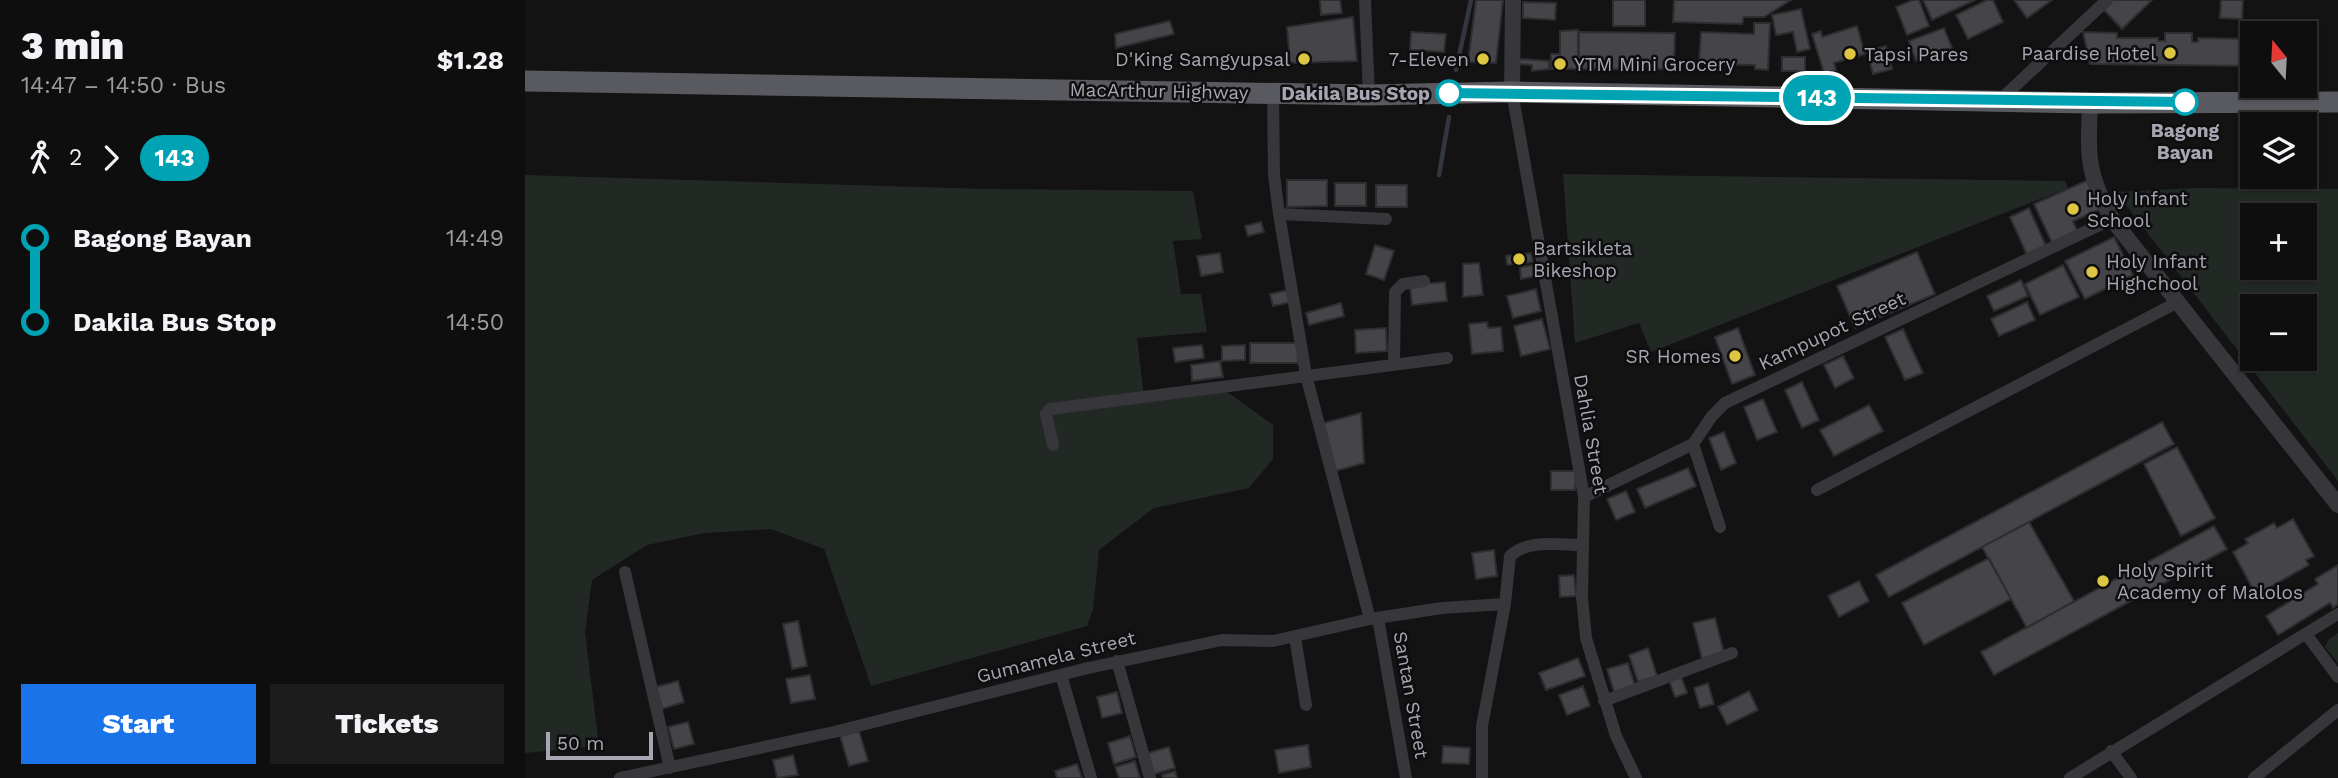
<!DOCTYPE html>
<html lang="en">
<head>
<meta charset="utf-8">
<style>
  body { margin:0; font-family:"Work Sans",sans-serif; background:#1c1c1d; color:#f1f3f6; height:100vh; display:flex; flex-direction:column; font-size:26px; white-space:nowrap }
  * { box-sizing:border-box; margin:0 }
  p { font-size:23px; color:#9b9c9e }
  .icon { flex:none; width:38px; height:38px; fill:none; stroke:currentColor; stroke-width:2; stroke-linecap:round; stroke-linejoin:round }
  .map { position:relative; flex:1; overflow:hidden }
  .panel { display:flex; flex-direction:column; background:#0e0e0f; width:525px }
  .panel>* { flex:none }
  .badge { padding:0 14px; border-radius:23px; font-size:24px; line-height:46px }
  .needle { width:46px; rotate:342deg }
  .buttons { position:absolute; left:1715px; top:21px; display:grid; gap:14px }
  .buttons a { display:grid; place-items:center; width:77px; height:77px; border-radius:0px; background:#0e0e0f; box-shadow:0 2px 5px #0004,0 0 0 2px #2e2e2f; font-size:35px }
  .scale { position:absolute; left:21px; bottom:18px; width:107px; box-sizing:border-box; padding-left:7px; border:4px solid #a6a7b3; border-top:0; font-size:19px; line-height:24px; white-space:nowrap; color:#a6a7b3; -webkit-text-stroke:5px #0e0e0f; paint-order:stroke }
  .map>.badge { position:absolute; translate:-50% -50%; box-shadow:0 0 0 4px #fff }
  .legs { display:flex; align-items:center; gap:10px; height:77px; padding:0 21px; font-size:23px }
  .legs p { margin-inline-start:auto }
  .head { display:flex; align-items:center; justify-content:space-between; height:119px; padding:0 21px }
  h1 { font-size:38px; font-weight:800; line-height:52px }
  .primary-button { display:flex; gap:14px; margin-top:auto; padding:14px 21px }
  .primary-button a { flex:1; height:80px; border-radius:0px; background:#1a73e8; color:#fff; font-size:28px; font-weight:800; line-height:80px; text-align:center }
  .primary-button a+a { background:#1c1c1d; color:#f1f3f6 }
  ul { padding:0 21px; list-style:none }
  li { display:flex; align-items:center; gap:24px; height:84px; font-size:26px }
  li i { display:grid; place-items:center; width:10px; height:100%; margin:0 9px; background:currentColor }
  li i::after { content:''; width:18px; height:18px; margin:-9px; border:5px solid; border-radius:50%; background:#0e0e0f }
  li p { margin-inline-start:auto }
  li:first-child i { background:linear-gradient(#0000 50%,currentColor 0) }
  li:last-child i { background:linear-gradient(currentColor 50%,#0000 0) }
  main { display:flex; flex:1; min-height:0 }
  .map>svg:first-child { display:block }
  .green { fill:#222824; fill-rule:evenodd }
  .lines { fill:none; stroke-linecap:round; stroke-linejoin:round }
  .stream { stroke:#32373f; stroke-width:4.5 }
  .building { fill:#454549; stroke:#2e2d30; stroke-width:2 }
  .minor { stroke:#36363b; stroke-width:12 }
  .tertiary { stroke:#36363b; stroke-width:16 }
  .trunk { stroke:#595960; stroke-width:21 }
  .line-1-casing { stroke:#fff; stroke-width:16 }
  .line-1 { stroke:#00a3b4; stroke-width:10 }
  .poi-dot { fill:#ddc742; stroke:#0e0e0f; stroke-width:2.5 }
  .stop-1-dot { fill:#fff; stroke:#00a3b4; stroke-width:3.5 }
  .labels { text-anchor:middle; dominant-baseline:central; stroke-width:5; stroke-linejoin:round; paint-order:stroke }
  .poi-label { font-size:19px; fill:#a6a7b3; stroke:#0e0e0f; text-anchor:start }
  .street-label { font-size:19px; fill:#a6a7b3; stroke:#0e0e0f }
  .stop-label { font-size:19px; font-weight:bold; fill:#a6a7b3; stroke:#0e0e0f; text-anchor:end }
</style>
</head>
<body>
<main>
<section class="panel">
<div class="head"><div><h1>3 min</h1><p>14:47 – 14:50 · Bus</p></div><b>$1.28</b></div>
<div class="legs"><svg class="icon" aria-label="walk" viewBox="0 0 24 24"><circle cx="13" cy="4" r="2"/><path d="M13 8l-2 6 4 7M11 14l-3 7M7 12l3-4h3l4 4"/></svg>2<svg class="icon" aria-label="forward" viewBox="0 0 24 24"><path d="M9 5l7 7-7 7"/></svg><b class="badge" style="background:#00a3b4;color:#fff">143</b></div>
<ul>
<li><i style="color:#00a3b4"></i><b>Bagong Bayan</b><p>14:49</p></li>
<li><i style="color:#00a3b4"></i><b>Dakila Bus Stop</b><p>14:50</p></li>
</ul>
<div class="primary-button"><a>Start</a><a>Tickets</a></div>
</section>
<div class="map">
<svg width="1813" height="778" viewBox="0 0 1813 778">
  <rect width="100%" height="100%" fill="#131314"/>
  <path class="green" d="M1038,174L1540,181L1543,188L1126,352L1114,323L1050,343Z
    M0,175L463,189L668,191L677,239L648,241L656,294H676L682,332L612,338L619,397L701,391L748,425V459L724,488L629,508L574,550L568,610L562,626L346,686L299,549L246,529L180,533L122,545L67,580L60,632L74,746L0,753Z
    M1670,188L1813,189V481L1591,192ZM1727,215H1780V268H1727ZM1780,306V359H1727V306Z
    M1813,633V663L1800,647L1804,639Z"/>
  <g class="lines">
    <path class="stream" d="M931,70L946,0
      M914,175L924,117"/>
  </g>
  <path class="building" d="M795,0H815L817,13L796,15Z
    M951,0H978L971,63L943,62Z
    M1088,0H1120V26H1088Z
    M1149,0H1266L1239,17H1219L1217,24L1148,22Z
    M1388,0H1394L1404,26L1382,35L1371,7Z
    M1398,0H1450L1407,20Z
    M1462,0H1468L1478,22L1443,39L1431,15Z
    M1489,0H1527L1502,18Z
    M1588,0H1627L1597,29L1579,10Z
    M1696,0H1718L1717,19L1695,18Z
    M998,2L1031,3L1030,20L998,18Z
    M1276,9L1285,49L1272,52L1268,32L1251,35L1247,15Z
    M828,17L832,61L765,63L762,27Z
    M645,21L649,34L591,48L590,34Z
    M1229,23H1245L1243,70L1230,69V65L1174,64L1176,32L1229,34Z
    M1332,26L1340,54L1309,63L1311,70L1299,73L1287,34L1296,31L1297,37Z
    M1419,28L1427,48L1391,61L1384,41Z
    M1053,30V69H1026V54H1035V31Z
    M886,32L921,34L919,52L885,50Z
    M1054,32L1150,33L1149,69H1054Z
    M1558,32L1592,33V38H1633V41H1640V33H1667V42H1673V38L1727,39V66L1565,64Z
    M1361,46L1367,69L1348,74L1342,51Z
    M1257,57H1280V71H1257Z
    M994,59L1024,61V69L1007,71V65L994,64Z
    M762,180H802V206L762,207Z
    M1563,180L1576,209L1548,221L1553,233L1528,245L1509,204Z
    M810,183H841V206H810Z
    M851,185H882V207H851Z
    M1504,208L1521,246L1502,255L1485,217Z
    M736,222L739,232L723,236L720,226Z
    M1589,237L1608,275L1560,299L1540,261Z
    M850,245L869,251L859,280L841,274Z
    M1392,252L1410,294L1330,328L1312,286Z
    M695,253L698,272L676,276L672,256Z
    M1006,253L1008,262L982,265L981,256Z
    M954,263L958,295L938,297V264Z
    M1009,265L1011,276L996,279L995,267Z
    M1538,265L1554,297L1515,315L1500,284Z
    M1496,280L1503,296L1469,311L1462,296Z
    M920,282L922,301L887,305L885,285Z
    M1011,289L1016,311L988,318L982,296Z
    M764,290L766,302L748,306L745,294Z
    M1502,302L1510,320L1474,336L1466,319Z
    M816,303L819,316L784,325L781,313Z
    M1017,319L1025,349L996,356L989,326Z
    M962,322L963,328L976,327L978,351L947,354L944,324Z
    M861,328L862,351L831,353L830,330Z
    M1213,328L1230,375L1207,384L1190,337Z
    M1378,329L1398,373L1380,380L1360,337Z
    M725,343H773V363H725Z
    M677,345L679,358L650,362L648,348Z
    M720,345V360L697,361V346Z
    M1318,356L1329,378L1310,388L1299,365Z
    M695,361L698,377L667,381L666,365Z
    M1277,382L1294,420L1277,428L1260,390Z
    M1238,399L1252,432L1232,440L1219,407Z
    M1344,405L1358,431L1309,456L1295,430Z
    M836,413L839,463L807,472L795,424Z
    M1637,422L1649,444L1364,597L1351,575Z
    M1199,432L1211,463L1196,470L1184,438Z
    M1652,447L1690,518L1656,536L1619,464Z
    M1163,468L1171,486L1120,508L1112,489Z
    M1026,471H1051L1050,490H1026Z
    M1101,491L1110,512L1091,520L1082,499Z
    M1768,519L1789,556L1781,560L1784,565L1731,595L1708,552L1723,543L1720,539L1749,523L1752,528Z
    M1504,522L1549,601L1502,628L1457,547Z
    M1689,526L1702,549L1469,675L1456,652Z
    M969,550L972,576L951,579L947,553Z
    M1464,558L1486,599L1399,645L1377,603Z
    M1813,565V604L1808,608L1805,603L1753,635L1741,616L1793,584L1790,579Z
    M1049,575L1051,596L1035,597L1034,576Z
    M1334,581L1344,601L1314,617L1303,596Z
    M1190,618L1199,653L1177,659L1168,623Z
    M273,621L282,666L267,669L258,624Z
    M1123,648L1132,676L1113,682L1104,655Z
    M1053,658L1060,676L1021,690L1014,673Z
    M1103,663L1111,689L1090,695L1082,669Z
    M285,675L290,699L266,703L261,679Z
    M1156,676L1162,693L1150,697L1144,680Z
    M153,681L159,702L137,709L131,687Z
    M1183,683L1189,704L1175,708L1169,688Z
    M1058,686L1065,706L1042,715L1034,695Z
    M1224,691L1233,710L1202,725L1193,707Z
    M592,692L597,713L577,718L572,697Z
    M163,722L169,744L149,749L143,727Z
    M334,731L343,761L324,766L315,736Z
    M605,736L611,757L589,764L583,743Z
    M783,745L786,767L754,773L750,750Z
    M918,746L945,748L944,764L917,763Z
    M644,747L650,768L629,774L623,753Z
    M268,755L273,775L252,778L248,760Z
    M610,761L615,778H594L590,767Z
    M552,764L557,778H532L530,771Z
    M650,771L652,778H638L637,775Z"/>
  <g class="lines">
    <path class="minor" d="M840,0L844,95
      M987,92L1059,497L1057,597L1061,638L1091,736L1111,778
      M748,93L749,175L754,214L781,375L845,619
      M1473,102L1582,0
      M754,214L861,219
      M869,363L870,292L878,284L899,281
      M1168,444L1195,527
      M528,445L521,414L525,409L922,358
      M1292,490L1653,302
      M1059,497L1168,444L1187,416L1200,403L1587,219
      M100,572L145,768
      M853,618L881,778
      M1781,634L1813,677
      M770,637L781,705
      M592,661L625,778
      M536,675L566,778
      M1079,701L1207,653
      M1586,751L1606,778
      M95,778L309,732L563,668L697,640L748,641L845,619L917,608L980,604
      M957,778V726L980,604L985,556C1003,539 1034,545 1057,545
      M1545,778L1813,614
      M1729,778L1813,710"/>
    <path class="tertiary" d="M987,92L988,0
      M1565,103C1563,155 1561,172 1587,219L1813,505"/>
    <path class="trunk" d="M0,81L844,95L987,92L1565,103L1813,102"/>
  </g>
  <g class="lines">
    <g class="line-1-casing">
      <path id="line-1" d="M924,93L1660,102"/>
    </g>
    <use href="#line-1" class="line-1"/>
  </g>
  <g class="poi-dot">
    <circle cx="1645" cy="53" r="7"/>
    <circle cx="1325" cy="54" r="7"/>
    <circle cx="779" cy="59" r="7"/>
    <circle cx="958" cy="59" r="7"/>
    <circle cx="1035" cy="64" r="7"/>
    <circle cx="1548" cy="209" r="7"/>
    <circle cx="994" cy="259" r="7"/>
    <circle cx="1567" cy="272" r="7"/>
    <circle cx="1210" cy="356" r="7"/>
    <circle cx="1578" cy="581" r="7"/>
  </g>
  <g class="stop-1-dot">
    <circle cx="924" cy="93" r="12"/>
    <circle cx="1660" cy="102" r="12"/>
  </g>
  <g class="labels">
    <g class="poi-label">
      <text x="1631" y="53" text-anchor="end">Paardise Hotel</text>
      <text x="1339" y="54">Tapsi Pares</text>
      <text x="765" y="59" text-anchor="end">D'King Samgyupsal</text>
      <text x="944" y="59" text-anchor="end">7-Eleven</text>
      <text x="1049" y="64">YTM Mini Grocery</text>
      <text x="1562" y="198">Holy Infant<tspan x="1562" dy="22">School</tspan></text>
      <text x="1008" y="248">Bartsikleta<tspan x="1008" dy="22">Bikeshop</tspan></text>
      <text x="1581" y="261">Holy Infant<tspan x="1581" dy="22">Highchool</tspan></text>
      <text x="1196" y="356" text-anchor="end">SR Homes</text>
      <text x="1592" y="570">Holy Spirit<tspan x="1592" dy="22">Academy of Malolos</tspan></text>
    </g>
    <g class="street-label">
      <text transform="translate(634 91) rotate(1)">MacArthur Highway</text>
      <text transform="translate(1307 331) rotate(-25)">Kampupot Street</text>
      <text transform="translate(1066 434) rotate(80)">Dahlia Street</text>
      <text transform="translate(531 657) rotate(-14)">Gumamela Street</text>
      <text transform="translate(886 695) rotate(80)">Santan Street</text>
    </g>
    <g class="stop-label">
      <text x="905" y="93">Dakila Bus Stop</text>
      <text x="1660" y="130" text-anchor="middle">Bagong<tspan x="1660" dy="22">Bayan</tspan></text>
    </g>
  </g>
</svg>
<div class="buttons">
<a><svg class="needle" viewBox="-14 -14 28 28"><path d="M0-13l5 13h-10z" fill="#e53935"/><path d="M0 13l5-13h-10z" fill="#9b9c9e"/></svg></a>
<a><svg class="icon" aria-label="layers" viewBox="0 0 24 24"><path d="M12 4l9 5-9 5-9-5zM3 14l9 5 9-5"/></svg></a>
<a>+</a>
<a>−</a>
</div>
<div class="scale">50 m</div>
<b class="badge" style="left:1292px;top:98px;background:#00a3b4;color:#fff">143</b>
</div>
</main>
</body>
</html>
